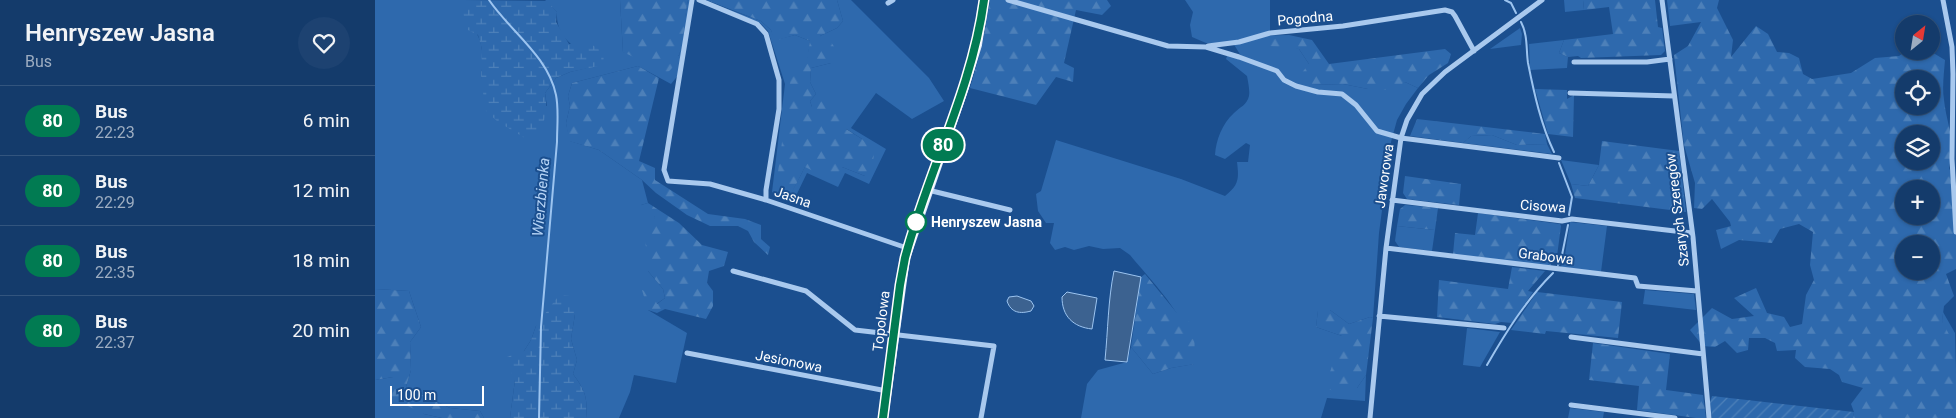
<!DOCTYPE html>
<html lang="en">
<head>
<meta charset="utf-8">
<style>
  body { margin:0; font-family:Roboto,sans-serif; background:#1d4271; color:#f1f3f6; height:100vh; display:flex; flex-direction:column; font-size:19px; white-space:nowrap }
  * { box-sizing:border-box; margin:0 }
  p { font-size:16px; color:#9dadc1 }
  .icon { flex:none; width:28px; height:28px; fill:none; stroke:currentColor; stroke-width:2; stroke-linecap:round; stroke-linejoin:round }
  .map { position:relative; flex:1; overflow:hidden }
  .side { display:flex; flex-direction:column; background:#143b6b; width:375px }
  .side>* { flex:none }
  .badge { padding:0 10px; border-radius:16px; font-size:18px; line-height:32px }
  .needle { width:32px; rotate:30deg }
  .controls { position:absolute; left:1520px; top:15px; display:grid; gap:10px }
  .controls a { display:grid; place-items:center; width:45px; height:45px; border-radius:50%; background:#143b6b; box-shadow:0 1px 4px #0004,0 0 0 1px #33557e; font-size:25px }
  .scale { position:absolute; left:15px; bottom:12px; width:94px; box-sizing:border-box; padding-left:5px; border:2px solid #fff; border-top:0; font-size:14px; line-height:18px; white-space:nowrap; color:#fff; -webkit-text-stroke:4px #1b4f8f; paint-order:stroke }
  .map>.badge { position:absolute; translate:-50% -50%; box-shadow:0 0 0 2px #fff }
  .round { display:grid; place-items:center; flex:none; width:52px; height:52px; border-radius:26px; background:#1d4271 }
  .headline { display:flex; align-items:center; justify-content:space-between; height:85px; padding:0 25px }
  h1 { font-size:24px; font-weight:600; line-height:38px }
  ul { padding:0; list-style:none }
  li { display:flex; align-items:center; gap:15px; height:70px; padding:0 25px; border-top:1px solid #33557e }
  li div { flex:1 }
  li b { display:block; font-size:19px }
  li em { font-style:normal }
  li .badge { min-width:55px; font-weight:700; text-align:center }
  main { display:flex; flex:1; min-height:0 }
  .map>svg:first-child { display:block }
  .green { fill:#2e69ad }
  .forest { fill:url(#forest-firs); fill-rule:evenodd }
  .wetland { fill:url(#wetland-marsh) }
  .garden { fill:url(#garden-furrows) }
  .water { fill:#3c6290; stroke:#9cc4f0 }
  .lines { fill:none; stroke-linecap:round; stroke-linejoin:round }
  .stream { stroke:#9cc4f0; stroke-width:2 }
  .street { stroke:#a9c9ee; stroke-width:5 }
  .secondary { stroke:#d6e6fa; stroke-width:10 }
  .line-casing { stroke:#fff; stroke-width:11 }
  .line { stroke:#017b52; stroke-width:8 }
  .stop-dot { fill:#fff; stroke:#017b52; stroke-width:2.5 }
  .labels { text-anchor:middle; dominant-baseline:central; stroke-width:4; stroke-linejoin:round; paint-order:stroke }
  .street-label { font-size:14px; fill:#fff; stroke:#1b4f8f }
  .stop-label { font-size:14px; font-weight:bold; fill:#fff; stroke:#1b4f8f; text-anchor:start }
  .water-label { font-size:15px; font-style:italic; fill:#b5d3f5; stroke:#1b4f8f }
</style>
</head>
<body>
<main>
<section class="side">
<div class="headline"><div><h1>Henryszew Jasna</h1><p>Bus</p></div><a class="round"><svg class="icon" aria-label="heart" viewBox="0 0 24 24"><path d="M12 20l-8-8c-3-5 5-10 8-4 3-6 11-1 8 4z"/></svg></a></div>
<ul>
<li><span class="badge" style="background:#017b52;color:#fff">80</span><div><b>Bus</b><p>22:23</p></div><em>6 min</em></li>
<li><span class="badge" style="background:#017b52;color:#fff">80</span><div><b>Bus</b><p>22:29</p></div><em>12 min</em></li>
<li><span class="badge" style="background:#017b52;color:#fff">80</span><div><b>Bus</b><p>22:35</p></div><em>18 min</em></li>
<li><span class="badge" style="background:#017b52;color:#fff">80</span><div><b>Bus</b><p>22:37</p></div><em>20 min</em></li>
</ul>
</section>
<div class="map">
<svg width="1581" height="418" viewBox="0 0 1581 418">
  <defs>
    <pattern id="forest-firs" width="22" height="20" patternUnits="userSpaceOnUse" patternTransform="scale(1.25)"><rect width="22" height="20" fill="#2e69ad"/><path d="M5 1l3.5 6h-7zM16 11l3.5 6h-7z" fill="#4d80b9"/></pattern>
    <pattern id="wetland-marsh" width="20" height="14" patternUnits="userSpaceOnUse" patternTransform="scale(1.25)"><rect width="20" height="14" fill="#2e69ad"/><path d="M1 5h8M5 5V1M11 12h8M15 12V8" fill="none" stroke="#4d80b9"/></pattern>
    <pattern id="garden-furrows" width="10" height="10" patternUnits="userSpaceOnUse" patternTransform="scale(1.25)"><rect width="10" height="10" fill="#2e69ad"/><path d="M-1 1l2-2M0 10L10 0M9 11l2-2" fill="none" stroke="#4d80b9"/></pattern>
  </defs>
  <rect width="100%" height="100%" fill="#1b4f8f"/>
  <path class="green" d="M0,0H88C88,21 96,20 103,36C110,50 107,66 106,80L172,106L170,93L181,78L195,72L228,64C207,52 180,41 182,12L170,0H245L248,52L304,56L312,5L313,0H315L305,73L296,84L263,66L197,83L193,96L195,106L191,123L195,141L224,150L267,180L273,203L266,205L280,217L273,271L288,289L290,298L273,310L312,333L301,383L259,375L255,392L244,418H211C213,398 210,390 198,374L202,360L196,339L200,314L161,326L156,340L149,351L140,380L135,418H109L105,411L75,408L31,387L36,370L35,342L46,327L34,291L0,289Z
    M328,0L386,21L396,30L400,40L420,35L435,41L415,195L430,167H467L490,176L487,139L437,107L435,101L441,94L435,82L436,68L456,63L445,36L462,28L468,21L462,0H476L554,78L569,101L537,119L501,93L476,128L511,149L494,184L470,173L463,187L432,173L418,202L403,197L397,192L410,84L393,31L385,23Z
    M810,0H895V30L883,36L924,49L934,64L937,85L968,84L993,89L1030,82L1043,88L1031,104L1022,120L1016,142L1004,233L998,318L995,317L974,324L955,310L943,311L941,327L967,336L982,388L991,375L990,401L952,398L946,418H706L712,384L723,370L752,362L756,347L778,374L796,368L819,364C817,320 782,288 755,255L745,248L728,249L714,246L699,250L690,247L680,250L675,243L679,223H671L663,211L661,194L666,191L681,140L806,179L850,196C864,185 864,179 862,162H873L875,145L871,143L850,159L840,155C841,140 847,124 859,113C865,107 872,105 874,96C875,90 873,82 872,76L851,59L852,56H866L858,43H831L817,37L815,25L818,12Z
    M1189,0H1208L1209,10L1190,12Z
    M1145,28L1147,34L1146,45L1115,49Z
    M1189,40L1184,53L1193,57L1192,68L1155,70L1154,44Z
    M1117,135L1142,145L1172,144L1177,154L1088,143L1096,136Z
    M1186,160L1224,165L1213,186L1196,184Z
    M1195,222L1232,226L1226,272L1186,267L1190,255Z
    M1022,226L1060,230L1057,251L1024,247L1020,241Z
    M1270,290L1319,294L1321,310L1268,304Z
    M1568,312L1580,333L1581,374L1567,321Z
    M1092,328L1125,332L1105,367L1088,365Z
    M18,377L49,414L67,418H0V380Z
    M1195,408L1229,412L1228,418H1193Z"/>
  <path class="forest" d="M245,0H313C308,22 311,59 292,73L248,52Z
    M331,0H462L468,21L462,28L445,36L456,42L464,54L456,63L436,68L435,82L441,94L435,101L437,107L447,101L468,109L478,116L471,129L487,139L499,151L498,165L490,176L467,167L459,181L430,167L415,196L401,187L416,75L431,64L435,41L420,35L399,41L396,30L386,21Z
    M615,0H732L736,6L727,15L701,10L689,63L699,68L698,82L681,77L661,105L595,88L607,46Z
    M1208,0H1280L1283,27L1287,28L1290,51L1286,55L1206,58L1203,56L1193,57L1184,53L1189,40L1238,34L1234,7L1209,10Z
    M1292,0H1344L1342,8L1358,40L1356,57L1381,26L1393,34L1402,52L1414,53L1424,58L1428,74L1437,79L1476,73L1500,58L1524,56L1531,51H1555L1570,60C1569,73 1567,87 1569,100C1572,127 1581,138 1574,168L1581,184V269L1571,274L1579,296L1569,306L1567,321L1579,344L1581,374V418H1478L1479,412L1476,404L1488,388L1467,382L1464,375L1455,369L1430,367L1420,358L1421,350L1402,351L1400,343L1390,338H1374L1373,350L1362,353L1350,341L1340,347L1328,346L1315,330L1337,308L1357,319L1379,316L1359,298L1381,288L1392,313L1409,317L1415,327L1427,324L1431,295L1439,280L1435,265L1438,232L1424,224L1405,229L1397,243L1364,240L1346,249L1341,230L1356,226L1355,222L1337,199L1327,209L1319,208L1320,183L1309,145L1299,55L1313,46L1326,22L1295,26ZM1529,79H1556V106H1529ZM1529,134H1556V161H1529ZM1529,189H1556V216H1529ZM1529,244H1556V271H1529Z
    M914,35L937,40L954,64L1070,49L1076,54L1073,63L1054,75L1043,88L1030,82L1017,90L993,89L968,84L937,85L925,75L934,64L924,49L883,45V36Z
    M263,66L284,78L264,161L280,168V180L333,214L370,219L386,225V239L395,247L393,255L379,242L373,231L363,226H335L312,215L281,193L267,180L224,150L194,141L191,123L195,106L193,96L197,83Z
    M1160,89L1192,90V99L1199,95L1198,137L1173,134Z
    M1042,119L1170,134L1172,144L1142,145L1117,135L1096,136L1088,143L1035,136Z
    M1227,141L1304,151L1311,212L1200,198L1196,184L1213,186L1224,165Z
    M1030,176L1086,184L1084,205L1032,199L1028,193Z
    M273,203L304,223L327,245L353,252L349,266L334,271L332,283L338,291V306L331,319L290,309L282,313L273,310L267,290L277,293L282,304L290,298L288,289L273,271L270,237L280,217L267,213L266,205Z
    M1030,205L1063,208L1060,230L1022,226L1025,209Z
    M1103,213L1185,224L1186,226L1182,256L1175,266L1078,254L1080,233L1100,235Z
    M1137,267L1170,271L1153,291L1158,292L1137,323L1126,322L1120,324L1062,317L1064,280L1133,289Z
    M770,274L806,318L819,324L820,364L796,368L778,374L756,347L766,277Z
    M0,289L34,291L46,327L35,342L36,370L31,387L75,408L105,411L109,418H67L49,414L17,398L18,377L0,380Z
    M1162,292L1247,302L1243,338L1171,331L1170,334L1136,330Z
    M943,310H955L974,324L995,317L998,318L991,375L982,388L968,396L950,387L967,336L941,327Z
    M1218,343L1295,354L1291,390L1328,395L1331,418H1321L1262,410L1264,386L1214,380Z"/>
  <path class="wetland" d="M88,0L172,1L182,12L181,22L194,44H216L229,53L228,65L195,72L181,78L170,93C173,110 170,122 162,137L150,138L123,122L111,111L106,80L107,49L103,35L93,30L88,14Z
    M184,295L195,296L200,314L196,339L202,360L198,374C210,390 213,398 211,418H135L140,380L129,358L149,351L156,340L161,326Z"/>
  <path class="garden" d="M1337,396L1479,412L1478,418H1337L1335,402Z"/>
  <path class="water" d="M739,271L766,277L752,362L730,360C733,330 733,300 739,271Z
    M692,292L722,298L717,329C698,327 687,316 687,297Z
    M642,296L656,301L659,306L656,311C645,314 636,313 632,301L634,297Z"/>
  <g class="lines">
    <path class="stream" d="M114,0C135,31 173,56 181,95C184,110 182,126 182,142L166,327L164,418
      M1130,0L1136,3L1141,13
      M1146,22C1153,35 1151,50 1153,63C1159,93 1166,125 1179,152
      M1184,163L1197,197L1194,215
      M1183,265L1187,255L1193,225
      M1112,365C1131,332 1151,300 1178,273"/>
    <path class="street" d="M317,0L289,170L293,181L335,184L391,200L532,248
      M324,0L382,24L391,34L404,80V109L391,190V200
      M633,0L793,46L831,47L864,57L902,71L909,80L921,86L943,92L967,94L981,105L1002,131L1026,138L1184,158
      M1287,0L1318,237L1334,418
      M1568,0L1577,47L1578,74L1577,159L1581,232
      M513,3L518,0
      M833,46L864,42L895,33L968,26L1070,10L1077,12L1080,16L1099,51
      M1199,62H1272L1295,59
      M1195,93L1299,96
      M553,190L635,210
      M1017,200L1187,221L1197,219L1317,233
      M1011,248L1260,278L1263,286L1322,291
      M358,271L431,291L480,330L619,346L606,418
      M1004,316L1129,328
      M1196,337L1328,354
      M312,353L512,391
      M1196,405L1300,418
      M995,418L1011,248L1026,138L1032,120L1047,94L1070,72L1167,0"/>
    <path class="secondary" d="M508,418L530,258L589,87L602,45L609,0"/>
  </g>
  <g class="lines">
    <g class="line-casing">
      <path id="line" d="M508,418L525,285L530,258C553,171 597,90 609,0"/>
    </g>
    <use href="#line" class="line"/>
  </g>
  <circle class="stop-dot" cx="541" cy="222" r="10"/>
  <g class="labels">
    <g class="street-label">
      <text transform="translate(930 18) rotate(-5)">Pogodna</text>
      <text transform="translate(1009 176) rotate(-82)">Jaworowa</text>
      <text transform="translate(418 197) rotate(19)">Jasna</text>
      <text transform="translate(1168 206) rotate(4)">Cisowa</text>
      <text transform="translate(1302 210) rotate(-97)">Szarych Szeregów</text>
      <text transform="translate(1171 256) rotate(7)">Grabowa</text>
      <text transform="translate(506 321) rotate(-83)">Topolowa</text>
      <text transform="translate(414 361) rotate(11)">Jesionowa</text>
    </g>
    <g class="stop-label">
      <text x="556" y="222">Henryszew Jasna</text>
    </g>
    <g class="water-label">
      <text transform="translate(166 197) rotate(-85)">Wierzbienka</text>
    </g>
  </g>
</svg>
<div class="controls">
<a><svg class="needle" viewBox="-14 -14 28 28"><path d="M0-13l5 13h-10z" fill="#e53935"/><path d="M0 13l5-13h-10z" fill="#9dadc1"/></svg></a>
<a><svg class="icon" aria-label="locate" viewBox="0 0 24 24"><circle cx="12" cy="12" r="6"/><path d="M12 2v4M12 18v4M2 12h4M18 12h4"/></svg></a>
<a><svg class="icon" aria-label="layers" viewBox="0 0 24 24"><path d="M12 4l9 5-9 5-9-5zM3 14l9 5 9-5"/></svg></a>
<a>+</a>
<a>−</a>
</div>
<div class="scale">100 m</div>
<b class="badge" style="left:568px;top:145px;background:#017b52;color:#fff">80</b>
</div>
</main>
</body>
</html>
